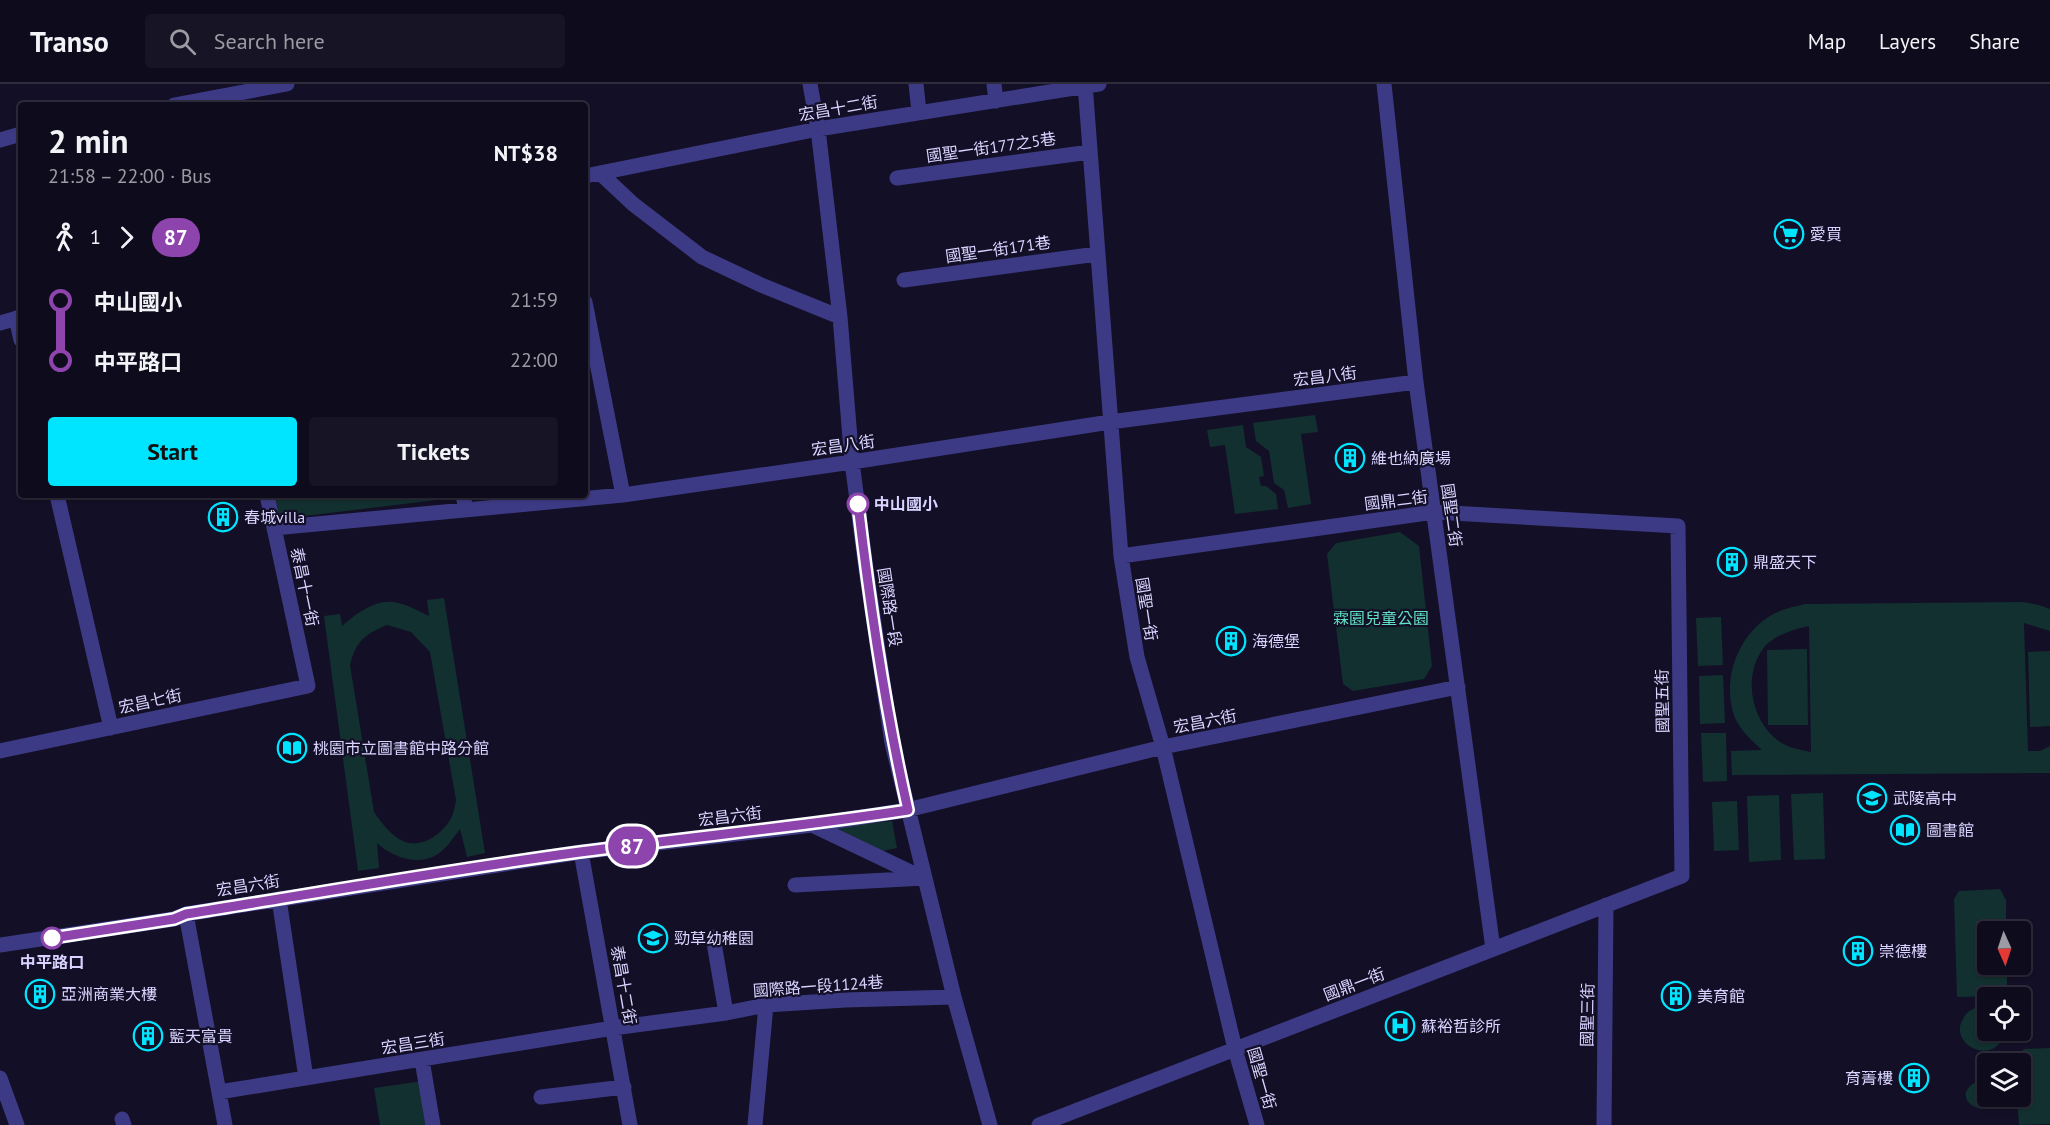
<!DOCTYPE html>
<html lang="en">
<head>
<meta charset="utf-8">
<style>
  body { margin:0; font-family:"PT Sans","Noto Sans TC",sans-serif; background:#171425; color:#f1f3f6; height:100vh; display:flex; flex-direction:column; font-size:22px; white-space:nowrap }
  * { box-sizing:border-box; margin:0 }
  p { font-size:20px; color:#9b9ba3 }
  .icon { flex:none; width:33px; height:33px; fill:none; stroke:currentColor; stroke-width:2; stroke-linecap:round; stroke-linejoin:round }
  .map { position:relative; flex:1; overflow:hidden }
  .sheet { position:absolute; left:18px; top:18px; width:570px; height:396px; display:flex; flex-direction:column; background:#0e0b1c; border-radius:6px; box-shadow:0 2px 4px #0004,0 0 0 2px #2e2b3b }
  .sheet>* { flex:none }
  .badge { padding:0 12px; border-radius:20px; font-size:21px; line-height:39px }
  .needle { width:39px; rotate:177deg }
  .buttons { position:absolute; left:1977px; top:837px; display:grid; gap:12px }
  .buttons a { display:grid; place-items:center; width:54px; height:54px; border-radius:6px; background:#0e0b1c; box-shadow:0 2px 4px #0004,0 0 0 2px #2e2b3b; font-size:30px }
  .map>.badge { position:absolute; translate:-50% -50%; box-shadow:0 0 0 3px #fff }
  .legs { display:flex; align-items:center; gap:9px; height:66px; padding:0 30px; font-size:20px }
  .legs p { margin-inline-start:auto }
  .summary { display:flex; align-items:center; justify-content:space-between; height:102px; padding:0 30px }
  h1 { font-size:33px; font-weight:600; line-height:45px }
  .primary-button { display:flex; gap:12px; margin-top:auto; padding:12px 30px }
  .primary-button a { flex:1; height:69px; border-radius:6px; background:#00e5ff; color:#111; font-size:24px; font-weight:600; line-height:69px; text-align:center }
  .primary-button a+a { background:#171425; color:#f1f3f6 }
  ul { padding:0 30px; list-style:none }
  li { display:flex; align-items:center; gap:21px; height:60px; font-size:22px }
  li i { display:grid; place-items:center; width:9px; height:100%; margin:0 8px; background:currentColor }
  li i::after { content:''; width:15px; height:15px; margin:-8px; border:4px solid; border-radius:50%; background:#0e0b1c }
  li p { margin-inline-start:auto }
  li:first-child i { background:linear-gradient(#0000 50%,currentColor 0) }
  li:last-child i { background:linear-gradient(currentColor 50%,#0000 0) }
  header { display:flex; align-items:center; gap:36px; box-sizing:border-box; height:84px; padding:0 30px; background:#0e0b1c; border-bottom:2px solid #2e2b3b }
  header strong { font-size:28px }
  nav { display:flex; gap:33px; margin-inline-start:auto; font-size:21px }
  .search { width:420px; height:54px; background:#171425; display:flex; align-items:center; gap:15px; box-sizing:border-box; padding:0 21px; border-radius:6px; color:#9b9ba3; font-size:22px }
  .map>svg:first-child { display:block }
  .green { fill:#12302f; fill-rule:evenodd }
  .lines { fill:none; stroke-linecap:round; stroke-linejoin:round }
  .minor { stroke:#3d3a85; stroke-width:15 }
  .line-1-casing { stroke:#fff; stroke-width:14 }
  .line-1 { stroke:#8e44ad; stroke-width:9 }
  .stop-1-dot { fill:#fff; stroke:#8e44ad; stroke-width:3 }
  .labels { text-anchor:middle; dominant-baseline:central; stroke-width:4.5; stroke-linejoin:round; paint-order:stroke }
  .street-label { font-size:16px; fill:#d9d4ff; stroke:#130f26 }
  .poi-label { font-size:16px; fill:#d9d4ff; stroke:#130f26; text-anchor:start }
  .stop-label { font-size:16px; font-weight:bold; fill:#d9d4ff; stroke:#130f26; text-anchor:start }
  .park-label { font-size:16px; fill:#5fe0c0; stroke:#130f26 }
</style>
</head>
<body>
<header>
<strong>Transo</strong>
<div class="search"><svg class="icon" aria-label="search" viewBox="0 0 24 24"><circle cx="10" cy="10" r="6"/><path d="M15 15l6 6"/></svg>Search here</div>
<nav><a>Map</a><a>Layers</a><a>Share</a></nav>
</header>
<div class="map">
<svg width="2050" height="1041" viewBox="0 0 2050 1041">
  <rect width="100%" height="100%" fill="#130f26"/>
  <path class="green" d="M1315,331L1318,348L1301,350L1311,420L1288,424L1284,406L1274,399L1269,367L1256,357L1253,339Z
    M1243,341L1246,363L1261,373L1264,392L1259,393L1261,402H1266L1276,410L1278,425L1235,430L1225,361L1210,363L1207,346Z
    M275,411H461V413L280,435Z
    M1400,448L1419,462L1432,582L1424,595L1353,607L1343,600L1327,470L1336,459Z
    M444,514L485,769L467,773L460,745C453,754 447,764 438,770C419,783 392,773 377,759L379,784L358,787L324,532L340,530L342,542C356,530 374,516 393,518C405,519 418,527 429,532L427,516ZM387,541L411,548L430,568L456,716C454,731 450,739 439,749C410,772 391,753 374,728L350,581C356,557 364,551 387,541Z
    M2023,518L2039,521L2050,525V547L2024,539L2028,667H2040L2050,662V689L1732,691L1731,667L1762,666C1752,657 1741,647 1735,634C1721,598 1737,552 1770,532C1781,525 1793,523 1805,520ZM1809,542L1811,667V668C1801,666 1789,664 1780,658C1750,637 1741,588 1767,560C1778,550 1795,545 1809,542Z
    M1721,533L1723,581L1698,582L1696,534Z
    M1807,565L1808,641H1768L1767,566Z
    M2050,567V642L2030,643L2028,568Z
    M1723,591L1725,639L1700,640L1699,592Z
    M1726,649L1727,697L1703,698L1701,649Z
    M1823,709L1825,775L1794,776L1791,710Z
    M1779,711L1781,776L1749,778L1747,712Z
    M1737,717L1739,766L1714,767L1712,718Z
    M892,737L897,764L878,768L832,743Z
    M2000,805L2006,816V847L1988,848V880L2007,881V912L1957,913L1954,815L1959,807Z
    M1985,922L1987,923L1988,946L2005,947C1997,985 1945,961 1964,933C1969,925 1976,923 1985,922Z
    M2050,964V1040L2019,1041L2017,1013L2020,1012V980L2015,979V975L2024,965Z
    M423,997L430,1041H380L374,1004Z
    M1978,997L1987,998L1988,1012L1998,1013C1993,1041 1943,1014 1978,997Z"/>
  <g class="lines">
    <path class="minor" d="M810,0L818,45L840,233L852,378L866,485L892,659L954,913L990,1041
      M916,0L919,28
      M994,0L996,17
      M1085,0L1121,472L1137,573L1163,663L1235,965L1257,1041
      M1384,0L1416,298L1493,865
      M174,21L287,0
      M0,56L21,50
      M600,89L633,120L702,173L761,201L840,233
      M585,92L818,45L1099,0
      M897,94L1090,68
      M904,196L1097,170
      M585,218L623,411
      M16,234L21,256
      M0,239L21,233
      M57,411L111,644
      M463,411L466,426
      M274,444L623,411L852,378L1110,338L1416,298
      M0,667L308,602L267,411
      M812,741L923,794
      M581,768L630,1041
      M795,801L924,794
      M279,815L306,994
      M186,830L225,1041
      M713,853L726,929
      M0,861L174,835L186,830L581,768L812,741L907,726L1163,663L1458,603
      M422,976L433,1041
      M0,994L17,1041
      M219,1008L613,944L726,929L766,921L845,916L954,913
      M541,1013L624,1003
      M122,1035L124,1041
      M755,1041L766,921
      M1039,1041L1682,792L1678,442L1434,428L1121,472
      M1604,1041L1606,821"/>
  </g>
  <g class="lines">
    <g class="line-1-casing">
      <path id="line-1" d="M52,854L174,835L186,830C317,809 448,786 580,768C689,753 799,743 908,726C885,625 870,522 858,420"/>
    </g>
    <use href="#line-1" class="line-1"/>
  </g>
  <defs>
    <g id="supermarket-ring" transform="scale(1.5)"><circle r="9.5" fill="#130f26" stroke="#00e5ff" stroke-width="1.5"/><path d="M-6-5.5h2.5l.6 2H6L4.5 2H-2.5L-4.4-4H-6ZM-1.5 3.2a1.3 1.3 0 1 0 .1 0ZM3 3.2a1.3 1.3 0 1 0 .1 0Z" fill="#00e5ff"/></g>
    <g id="building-ring" transform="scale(1.5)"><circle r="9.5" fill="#130f26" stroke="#00e5ff" stroke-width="1.5"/><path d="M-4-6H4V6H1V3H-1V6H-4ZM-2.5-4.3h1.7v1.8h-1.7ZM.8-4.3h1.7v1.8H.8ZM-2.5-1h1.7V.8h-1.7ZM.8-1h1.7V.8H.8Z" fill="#00e5ff"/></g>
    <g id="library-ring" transform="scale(1.5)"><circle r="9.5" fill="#130f26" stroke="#00e5ff" stroke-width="1.5"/><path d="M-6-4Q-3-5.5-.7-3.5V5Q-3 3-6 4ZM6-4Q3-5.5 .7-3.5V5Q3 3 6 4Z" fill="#00e5ff"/></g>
    <g id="school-ring" transform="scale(1.5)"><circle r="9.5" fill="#130f26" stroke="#00e5ff" stroke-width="1.5"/><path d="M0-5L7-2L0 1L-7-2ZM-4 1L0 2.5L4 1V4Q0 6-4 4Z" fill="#00e5ff"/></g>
    <g id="hospital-ring" transform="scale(1.5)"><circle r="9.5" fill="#130f26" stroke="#00e5ff" stroke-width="1.5"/><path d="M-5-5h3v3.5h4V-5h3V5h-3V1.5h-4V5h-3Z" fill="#00e5ff"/></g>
  </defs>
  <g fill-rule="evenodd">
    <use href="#supermarket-ring" x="1789" y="150"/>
    <use href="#building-ring" x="1350" y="374"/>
    <use href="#building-ring" x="223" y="433"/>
    <use href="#building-ring" x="1732" y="478"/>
    <use href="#building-ring" x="1231" y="557"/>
    <use href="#library-ring" x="292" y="664"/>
    <use href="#school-ring" x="1872" y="714"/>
    <use href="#library-ring" x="1905" y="746"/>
    <use href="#school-ring" x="653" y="854"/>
    <use href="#building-ring" x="1858" y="867"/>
    <use href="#building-ring" x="40" y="910"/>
    <use href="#building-ring" x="1676" y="912"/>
    <use href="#hospital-ring" x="1400" y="942"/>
    <use href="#building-ring" x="148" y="952"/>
    <use href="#building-ring" x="1914" y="994"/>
  </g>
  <g class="stop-1-dot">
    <circle cx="858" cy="420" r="10"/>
    <circle cx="52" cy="854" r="10"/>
  </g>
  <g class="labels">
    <g class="street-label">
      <text transform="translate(838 24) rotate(-10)">宏昌十二街</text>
      <text transform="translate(991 63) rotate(-8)">國聖一街177之5巷</text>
      <text transform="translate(998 165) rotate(-8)">國聖一街171巷</text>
      <text transform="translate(1325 292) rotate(-7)">宏昌八街</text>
      <text transform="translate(843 361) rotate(-8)">宏昌八街</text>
      <text transform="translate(1396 416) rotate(-7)">國鼎二街</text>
      <text transform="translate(1452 431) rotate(82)">國聖二街</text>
      <text transform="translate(305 503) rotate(78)">泰昌十一街</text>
      <text transform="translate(890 523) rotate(81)">國際路一段</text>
      <text transform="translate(1147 525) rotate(81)">國聖一街</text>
      <text transform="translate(150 617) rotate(-12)">宏昌七街</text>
      <text transform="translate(1662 617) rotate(-91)">國聖五街</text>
      <text transform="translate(1205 637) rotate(-11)">宏昌六街</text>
      <text transform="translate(730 732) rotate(-7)">宏昌六街</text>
      <text transform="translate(248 801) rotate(-9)">宏昌六街</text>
      <text transform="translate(1354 900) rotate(-21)">國鼎一街</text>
      <text transform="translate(624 901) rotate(80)">泰昌十二街</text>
      <text transform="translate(818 902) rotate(-4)">國際路一段1124巷</text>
      <text transform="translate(1587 931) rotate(-89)">國聖三街</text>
      <text transform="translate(413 959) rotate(-9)">宏昌三街</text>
      <text transform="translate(1262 994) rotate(74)">國聖一街</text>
    </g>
    <g class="poi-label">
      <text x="1810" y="150">愛買</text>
      <text x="1371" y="374">維也納廣場</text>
      <text x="244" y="433">春城villa</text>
      <text x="1753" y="478">鼎盛天下</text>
      <text x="1252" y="557">海德堡</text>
      <text x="313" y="664">桃園市立圖書館中路分館</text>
      <text x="1893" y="714">武陵高中</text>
      <text x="1926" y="746">圖書館</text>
      <text x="674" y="854">勁草幼稚園</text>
      <text x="1879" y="867">崇德樓</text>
      <text x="61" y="910">亞洲商業大樓</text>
      <text x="1697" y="912">美育館</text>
      <text x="1421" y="942">蘇裕哲診所</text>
      <text x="169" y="952">藍天富貴</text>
      <text x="1893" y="994" text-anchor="end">育菁樓</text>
    </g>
    <g class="stop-label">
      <text x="874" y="420">中山國小</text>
      <text x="52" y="878" text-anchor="middle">中平路口</text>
    </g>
    <g class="park-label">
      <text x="1381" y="534">霖園兒童公園</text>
    </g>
  </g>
</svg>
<div class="buttons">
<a><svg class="needle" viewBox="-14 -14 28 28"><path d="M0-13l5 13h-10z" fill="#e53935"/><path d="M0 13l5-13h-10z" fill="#9b9ba3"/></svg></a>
<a><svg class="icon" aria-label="locate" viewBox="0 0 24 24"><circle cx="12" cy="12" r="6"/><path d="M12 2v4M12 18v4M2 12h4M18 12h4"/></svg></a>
<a><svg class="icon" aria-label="layers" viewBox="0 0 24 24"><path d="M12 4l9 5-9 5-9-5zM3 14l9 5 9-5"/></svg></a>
</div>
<b class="badge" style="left:632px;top:762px;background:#8e44ad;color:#fff">87</b>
<section class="sheet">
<div class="summary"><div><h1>2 min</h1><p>21:58 – 22:00 · Bus</p></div><b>NT$38</b></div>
<div class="legs"><svg class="icon" aria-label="walk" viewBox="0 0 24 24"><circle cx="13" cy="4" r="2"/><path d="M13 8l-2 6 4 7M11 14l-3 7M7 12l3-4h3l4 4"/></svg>1<svg class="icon" aria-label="forward" viewBox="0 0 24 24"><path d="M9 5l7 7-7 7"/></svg><b class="badge" style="background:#8e44ad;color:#fff">87</b></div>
<ul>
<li><i style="color:#8e44ad"></i><b>中山國小</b><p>21:59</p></li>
<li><i style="color:#8e44ad"></i><b>中平路口</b><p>22:00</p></li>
</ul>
<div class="primary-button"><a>Start</a><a>Tickets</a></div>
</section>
</div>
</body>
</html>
